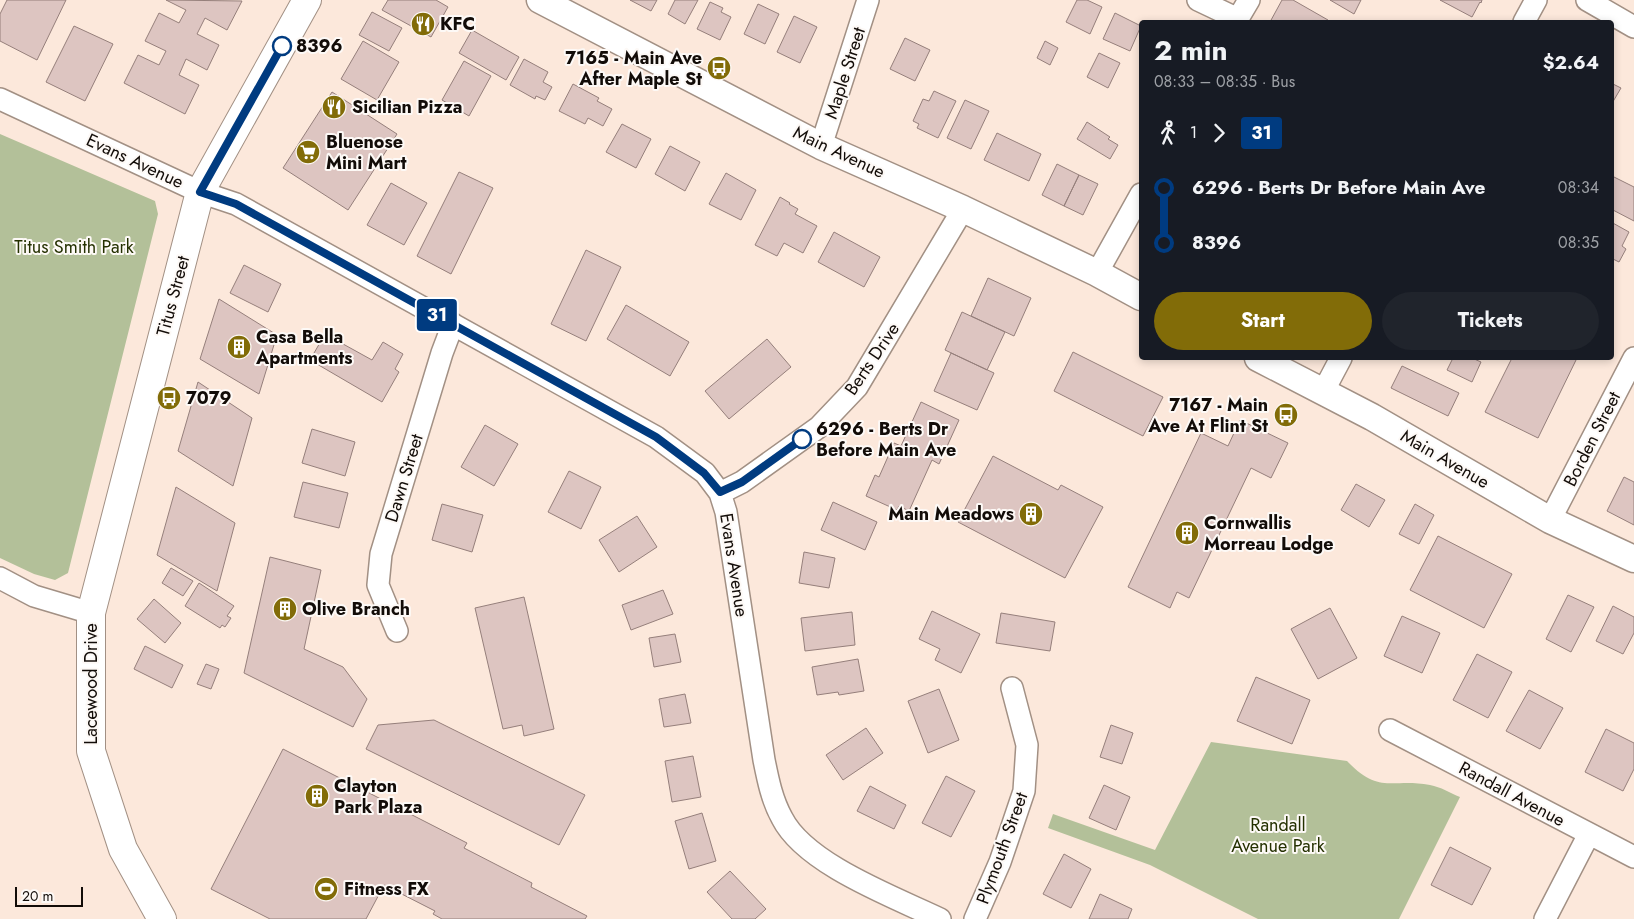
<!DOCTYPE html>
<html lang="en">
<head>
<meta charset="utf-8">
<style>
  body { margin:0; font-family:Jost,sans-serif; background:#20242c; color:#f1f3f6; height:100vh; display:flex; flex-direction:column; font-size:19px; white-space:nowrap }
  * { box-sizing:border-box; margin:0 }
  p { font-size:16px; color:#9ea1a6 }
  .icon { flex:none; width:28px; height:28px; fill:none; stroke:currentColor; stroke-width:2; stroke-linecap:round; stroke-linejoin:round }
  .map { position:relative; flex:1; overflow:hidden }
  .side { position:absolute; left:1139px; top:20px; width:475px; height:340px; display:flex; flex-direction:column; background:#171b24; border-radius:5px; box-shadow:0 2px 8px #0003 }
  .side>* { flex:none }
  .badge { padding:0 10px; border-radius:4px; font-size:18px; line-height:32px }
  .scale { position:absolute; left:15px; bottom:12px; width:68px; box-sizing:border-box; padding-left:5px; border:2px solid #120c08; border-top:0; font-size:14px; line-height:18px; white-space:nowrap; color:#120c08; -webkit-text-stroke:4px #fdf9f6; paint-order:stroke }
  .map>.badge { position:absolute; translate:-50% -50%; box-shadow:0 0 0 2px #fff }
  .legs { display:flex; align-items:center; gap:8px; height:55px; padding:0 15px; font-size:16px }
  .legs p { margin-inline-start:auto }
  .summary { display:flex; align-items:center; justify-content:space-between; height:85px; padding:0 15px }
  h1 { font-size:28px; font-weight:700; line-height:38px }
  .action { display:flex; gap:10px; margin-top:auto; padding:10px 15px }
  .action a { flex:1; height:58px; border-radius:30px; background:#826c08; color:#fff; font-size:20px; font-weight:700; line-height:58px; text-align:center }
  .action a+a { background:#20242c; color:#f1f3f6 }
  ul { padding:0 15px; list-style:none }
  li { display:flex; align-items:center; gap:18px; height:55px; font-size:19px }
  li i { display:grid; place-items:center; width:8px; height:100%; margin:0 6px; background:currentColor }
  li i::after { content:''; width:12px; height:12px; margin:-6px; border:4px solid; border-radius:50%; background:#171b24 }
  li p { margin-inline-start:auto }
  li:first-child i { background:linear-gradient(#0000 50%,currentColor 0) }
  li:last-child i { background:linear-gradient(currentColor 50%,#0000 0) }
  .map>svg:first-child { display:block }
  .green { fill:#b3c099 }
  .building { fill:#ddc5c1; stroke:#957f7b }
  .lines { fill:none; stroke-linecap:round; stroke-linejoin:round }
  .minor-casing { stroke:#a29084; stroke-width:24 }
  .tertiary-casing { stroke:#a29084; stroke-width:29 }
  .secondary-casing { stroke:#a29084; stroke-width:30 }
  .minor { stroke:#fff; stroke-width:21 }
  .tertiary { stroke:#fff; stroke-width:26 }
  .secondary { stroke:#fff; stroke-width:28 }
  .line-1-casing { stroke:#fff; stroke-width:11 }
  .line-1 { stroke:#003b80; stroke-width:8 }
  .stop-1-dot { fill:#fff; stroke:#003b80; stroke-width:2.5 }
  .labels { text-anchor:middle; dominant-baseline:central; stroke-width:4; stroke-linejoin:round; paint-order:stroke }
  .poi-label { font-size:18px; font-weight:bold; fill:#120c08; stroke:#fdf9f6; text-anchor:start }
  .stop-label { font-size:18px; font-weight:bold; fill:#120c08; stroke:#fdf9f6; text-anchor:start }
  .street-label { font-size:18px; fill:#120c08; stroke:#fdf9f6 }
  .park-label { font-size:18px; fill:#243000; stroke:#fdf9f6 }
</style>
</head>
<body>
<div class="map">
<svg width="1634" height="919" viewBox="0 0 1634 919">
  <rect width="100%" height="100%" fill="#fce8db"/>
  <path class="green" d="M0,134L155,201L158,214L68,573L55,580L34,574L0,558Z
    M1211,742L1347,761C1379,795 1392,778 1430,785C1441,787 1450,793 1460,797L1399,919H1258L1150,865L1048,828L1053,814L1155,850Z"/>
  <path class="building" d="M7,0H66L37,60L0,41V14Z
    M166,0L242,1L227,30L205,18L197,34L219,45L207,70L186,59L179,75L199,85L185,114L124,83L138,55L159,65L166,51L145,41L159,13L179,23L186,10Z
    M388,0H436L448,7L431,37L382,10Z
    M630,0H657L651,11Z
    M675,0H698L685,24L668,14Z
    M1077,0H1087L1102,7L1090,34L1066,22Z
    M1282,0H1293L1328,20L1327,22H1270Z
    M1330,0H1361L1354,14Z
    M1440,0H1482L1481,3L1480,2L1472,17Z
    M710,2L723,8L721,12L731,17L720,40L697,29Z
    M758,4L779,14L765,44L744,34Z
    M372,12L402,28L389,51L359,35Z
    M1115,13L1141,26L1130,51L1103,39Z
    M794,16L817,27L800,63L777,52Z
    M74,26L113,44L85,101L46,82Z
    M472,30L519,57L506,80L459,53Z
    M905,38L930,50L915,81L890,69Z
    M363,41L399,62L377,100L341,79Z
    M1045,41L1058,48L1050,65L1037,58Z
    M1099,53L1120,63L1108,88L1087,77Z
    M524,59L548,72L543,82L552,87L545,100L536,96L535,99L510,85Z
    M464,61L491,76L469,116L442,100Z
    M1611,83L1621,88L1611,105Z
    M573,84L599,98L597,101L612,109L603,126L588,118L585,124L559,111Z
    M934,91L956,101L938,138L917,128L919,124L913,121L923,99L929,101Z
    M332,92L397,134L348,210L283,168Z
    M965,100L989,111L971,149L947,138Z
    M1087,122L1110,137L1108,139L1118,145L1110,159L1077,139Z
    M622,124L651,139L636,168L606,152Z
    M997,133L1041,154L1029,181L984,160Z
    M670,146L700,162L685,191L655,174Z
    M1057,164L1079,175L1064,206L1042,195Z
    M459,172L493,188L451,274L417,256Z
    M726,173L756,190L741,220L709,204Z
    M1079,175L1098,184L1083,215L1064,206Z
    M1612,176L1634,187V221L1611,209Z
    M391,183L427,203L404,245L367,225Z
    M780,197L790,203L789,204L798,209L795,214L817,226L803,253L784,243L777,256L755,245Z
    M1611,222L1629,232L1622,246L1626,249L1619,262L1611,258Z
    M834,232L880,257L864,287L818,262Z
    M586,250L621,267L586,341L551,324Z
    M244,265L281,284L268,312L230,293Z
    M988,278L1031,298L1014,336L971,316Z
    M219,299L277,335L259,394L200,359Z
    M626,305L689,342L670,376L607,339Z
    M962,312L1005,332L987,370L945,350Z
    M325,334L372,360L383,342L403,354L395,369L399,372L382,402L310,360Z
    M767,339L791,367L729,419L705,391Z
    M1073,352L1163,397L1143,436L1054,391Z
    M951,353L994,373L977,410L934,391Z
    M1453,358H1472L1481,362L1472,382L1447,370Z
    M1512,358H1577L1538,438L1485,412Z
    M1402,366L1459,393L1448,416L1391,388Z
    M198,382L252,418L233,486L178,451Z
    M921,402L959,420L939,464L932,460L909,511L899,506L897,510L866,496L875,475L879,477L894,443L901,446Z
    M1240,420L1288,443L1271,478L1251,468L1189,598L1177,592L1170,608L1128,587L1201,433L1228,446Z
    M485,425L518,444L494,486L461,467Z
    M312,429L355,442L345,476L302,463Z
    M993,456L1058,490L1061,485L1103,507L1065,578L958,522Z
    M569,471L601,487L581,529L548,512Z
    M1624,477L1634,482V525L1607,511Z
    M303,482L348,493L339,528L294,517Z
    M1356,484L1385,500L1369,527L1341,510Z
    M176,487L235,523L217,591L157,555Z
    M833,502L877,522L865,550L821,530Z
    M442,504L483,515L472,552L432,540Z
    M1415,504L1434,515L1419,544L1399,534Z
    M637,516L657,547L619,572L599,540Z
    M1438,536L1512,574L1484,628L1410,590Z
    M804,552L835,558L829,588L799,583Z
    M270,557L321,570L304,649L343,667L367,699L353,727L244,673Z
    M171,568L193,581L183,596L162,583Z
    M199,583L234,606L227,616L231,618L225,627L222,625L220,628L185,606Z
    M663,590L673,614L631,630L622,605Z
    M1568,595L1594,607L1571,652L1546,639Z
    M524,597L554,729L524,736L522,725L503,729L475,608Z
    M154,599L181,623L165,643L137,619Z
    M1613,606L1634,617V633L1623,654L1596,641Z
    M1330,608L1357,658L1318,679L1291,629Z
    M932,611L980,634L961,673L935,660L940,649L919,639Z
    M852,612L855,645L805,651L801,618Z
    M1001,613L1055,622L1050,651L996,643Z
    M1402,616L1440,633L1422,673L1384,656Z
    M675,634L681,662L654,667L649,638Z
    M145,646L183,665L172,688L134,669Z
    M1477,654L1512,672L1488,718L1453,700Z
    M858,659L864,691L839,695L838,692L817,695L812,667Z
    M206,664L219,669L211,689L197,684Z
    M1256,677L1310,700L1292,744L1237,721Z
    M939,689L959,740L928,753L908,701Z
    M1529,690L1563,708L1540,749L1506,731Z
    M685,694L691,723L664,727L659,699Z
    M434,720L585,795L559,845L366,749L378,725Z
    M1111,725L1133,733L1122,764L1100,757Z
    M866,728L883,753L843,780L826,755Z
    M1606,729L1634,743V769L1623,791L1585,772Z
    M283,749L467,843L464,848L532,883L531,887L587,916L585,919H442L433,914L435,911L384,885L366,919H270L211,889Z
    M693,756L701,797L672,802L665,761Z
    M946,776L975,791L951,837L922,823Z
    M1104,785L1130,797L1116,830L1089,818Z
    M870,786L906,805L894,829L857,811Z
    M702,813L716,861L689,869L675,821Z
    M1450,847L1491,868L1472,905L1431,885Z
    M1064,854L1091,869L1071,908L1043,894Z
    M730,871L766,909L755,919H732L707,892Z
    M1100,894L1132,909L1128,919H1089Z"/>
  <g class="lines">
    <g class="minor-casing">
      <path id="minor" d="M1198,0L1238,19
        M1587,0L1634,27
        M1236,22L1249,0
        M1524,22L1536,0
        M0,99L200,192L236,204L656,437L705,473L720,493L726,512L764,760C768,780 772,800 782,818C805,864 894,897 940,919
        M821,146L868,0
        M1097,273L1141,194
        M1323,392L1341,358
        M720,493L742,482L819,427L857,387L963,209
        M1550,520L1634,358
        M0,578L34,596L91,613
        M397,631L378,585L381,554L442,353L453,324
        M1390,730L1634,857
        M975,919L1000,862L1024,791L1027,745L1012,688
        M1545,919L1589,834"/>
    </g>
    <g class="tertiary-casing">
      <path id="tertiary" d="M540,0L821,146L963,209L1097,273L1141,297
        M1258,358L1372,417L1550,520L1634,559"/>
    </g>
    <g class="secondary-casing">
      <path id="secondary" d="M162,919L123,849L91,751V613L200,192L307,0"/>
    </g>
    <use href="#minor" class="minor"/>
    <use href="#tertiary" class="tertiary"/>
    <use href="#secondary" class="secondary"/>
  </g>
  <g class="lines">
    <g class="line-1-casing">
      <path id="line-1" d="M282,46L200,192L236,204L656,437L704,473L720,492L742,482L802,439"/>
    </g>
    <use href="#line-1" class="line-1"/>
  </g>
  <defs>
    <g id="restaurant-disc" transform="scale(1.25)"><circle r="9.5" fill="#826c08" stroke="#fdf9f6"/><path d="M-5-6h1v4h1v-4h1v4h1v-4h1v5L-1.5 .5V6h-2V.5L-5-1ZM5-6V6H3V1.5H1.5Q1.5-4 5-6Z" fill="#fff"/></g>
    <g id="bus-disc" transform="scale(1.25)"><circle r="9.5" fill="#826c08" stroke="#fdf9f6"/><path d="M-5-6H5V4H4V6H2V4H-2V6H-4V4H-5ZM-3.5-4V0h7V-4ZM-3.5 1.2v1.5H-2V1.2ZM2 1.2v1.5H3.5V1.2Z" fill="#fff"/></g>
    <g id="supermarket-disc" transform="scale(1.25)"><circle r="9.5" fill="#826c08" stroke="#fdf9f6"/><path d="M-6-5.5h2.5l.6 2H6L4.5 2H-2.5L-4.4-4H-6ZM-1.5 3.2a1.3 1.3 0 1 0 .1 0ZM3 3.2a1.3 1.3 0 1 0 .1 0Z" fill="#fff"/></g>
    <g id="building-disc" transform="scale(1.25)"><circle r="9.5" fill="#826c08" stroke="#fdf9f6"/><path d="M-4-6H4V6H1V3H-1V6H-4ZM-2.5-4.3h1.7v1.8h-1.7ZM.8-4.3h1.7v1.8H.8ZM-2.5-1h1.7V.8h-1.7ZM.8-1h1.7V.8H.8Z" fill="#fff"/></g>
    <g id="stadium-disc" transform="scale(1.25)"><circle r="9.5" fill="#826c08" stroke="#fdf9f6"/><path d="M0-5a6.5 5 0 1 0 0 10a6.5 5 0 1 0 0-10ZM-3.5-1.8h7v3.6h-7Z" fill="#fff"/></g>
  </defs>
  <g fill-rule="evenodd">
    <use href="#restaurant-disc" x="423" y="24"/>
    <use href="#bus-disc" x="719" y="68"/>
    <use href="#restaurant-disc" x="334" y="107"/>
    <use href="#supermarket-disc" x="308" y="152"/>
    <use href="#building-disc" x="239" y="347"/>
    <use href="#bus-disc" x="169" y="398"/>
    <use href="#bus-disc" x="1286" y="415"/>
    <use href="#building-disc" x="1031" y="514"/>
    <use href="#building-disc" x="1187" y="533"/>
    <use href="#building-disc" x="285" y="609"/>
    <use href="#building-disc" x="317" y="796"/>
    <use href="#stadium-disc" x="326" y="889"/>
  </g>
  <g class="stop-1-dot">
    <circle cx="282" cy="46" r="9"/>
    <circle cx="802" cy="439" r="9"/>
  </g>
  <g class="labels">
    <g class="poi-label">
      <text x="440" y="24">KFC</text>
      <text x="702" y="58" text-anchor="end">7165 - Main Ave<tspan x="702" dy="21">After Maple St</tspan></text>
      <text x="352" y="107">Sicilian Pizza</text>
      <text x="326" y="142">Bluenose<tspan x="326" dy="21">Mini Mart</tspan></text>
      <text x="256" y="337">Casa Bella<tspan x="256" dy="21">Apartments</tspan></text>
      <text x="186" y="398">7079</text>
      <text x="1268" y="405" text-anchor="end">7167 - Main<tspan x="1268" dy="21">Ave At Flint St</tspan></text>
      <text x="1014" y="514" text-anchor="end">Main Meadows</text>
      <text x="1204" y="523">Cornwallis<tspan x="1204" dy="21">Morreau Lodge</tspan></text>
      <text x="302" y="609">Olive Branch</text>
      <text x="334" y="786">Clayton<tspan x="334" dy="21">Park Plaza</tspan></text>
      <text x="344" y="889">Fitness FX</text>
    </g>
    <g class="stop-label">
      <text x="296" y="46">8396</text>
      <text x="816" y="429">6296 - Berts Dr<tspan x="816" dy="21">Before Main Ave</tspan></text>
    </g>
    <g class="street-label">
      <text transform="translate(845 73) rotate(-72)">Maple Street</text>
      <text transform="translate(839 152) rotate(25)">Main Avenue</text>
      <text transform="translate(135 161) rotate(25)">Evans Avenue</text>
      <text transform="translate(173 296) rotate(-75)">Titus Street</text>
      <text transform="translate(872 359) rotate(-56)">Berts Drive</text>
      <text transform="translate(1592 439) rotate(-63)">Borden Street</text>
      <text transform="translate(1445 459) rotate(30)">Main Avenue</text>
      <text transform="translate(404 478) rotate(-73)">Dawn Street</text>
      <text transform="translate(734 565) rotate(81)">Evans Avenue</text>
      <text transform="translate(91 684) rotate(-90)">Lacewood Drive</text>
      <text transform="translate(1512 794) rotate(28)">Randall Avenue</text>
      <text transform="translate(1002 848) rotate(-70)">Plymouth Street</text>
    </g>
    <g class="park-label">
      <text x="74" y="247">Titus Smith Park</text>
      <text x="1278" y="825">Randall<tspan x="1278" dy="21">Avenue Park</tspan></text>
    </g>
  </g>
</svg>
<div class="scale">20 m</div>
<b class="badge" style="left:437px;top:315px;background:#003b80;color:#fff">31</b>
<section class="side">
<div class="summary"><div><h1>2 min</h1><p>08:33 – 08:35 · Bus</p></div><b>$2.64</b></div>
<div class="legs"><svg class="icon" aria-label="walk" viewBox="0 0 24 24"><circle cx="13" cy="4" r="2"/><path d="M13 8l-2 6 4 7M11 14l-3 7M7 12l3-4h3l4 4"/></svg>1<svg class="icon" aria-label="forward" viewBox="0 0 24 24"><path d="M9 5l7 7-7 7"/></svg><b class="badge" style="background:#003b80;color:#fff">31</b></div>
<ul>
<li><i style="color:#003b80"></i><b>6296 - Berts Dr Before Main Ave</b><p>08:34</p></li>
<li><i style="color:#003b80"></i><b>8396</b><p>08:35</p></li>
</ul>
<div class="action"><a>Start</a><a>Tickets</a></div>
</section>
</div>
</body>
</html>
